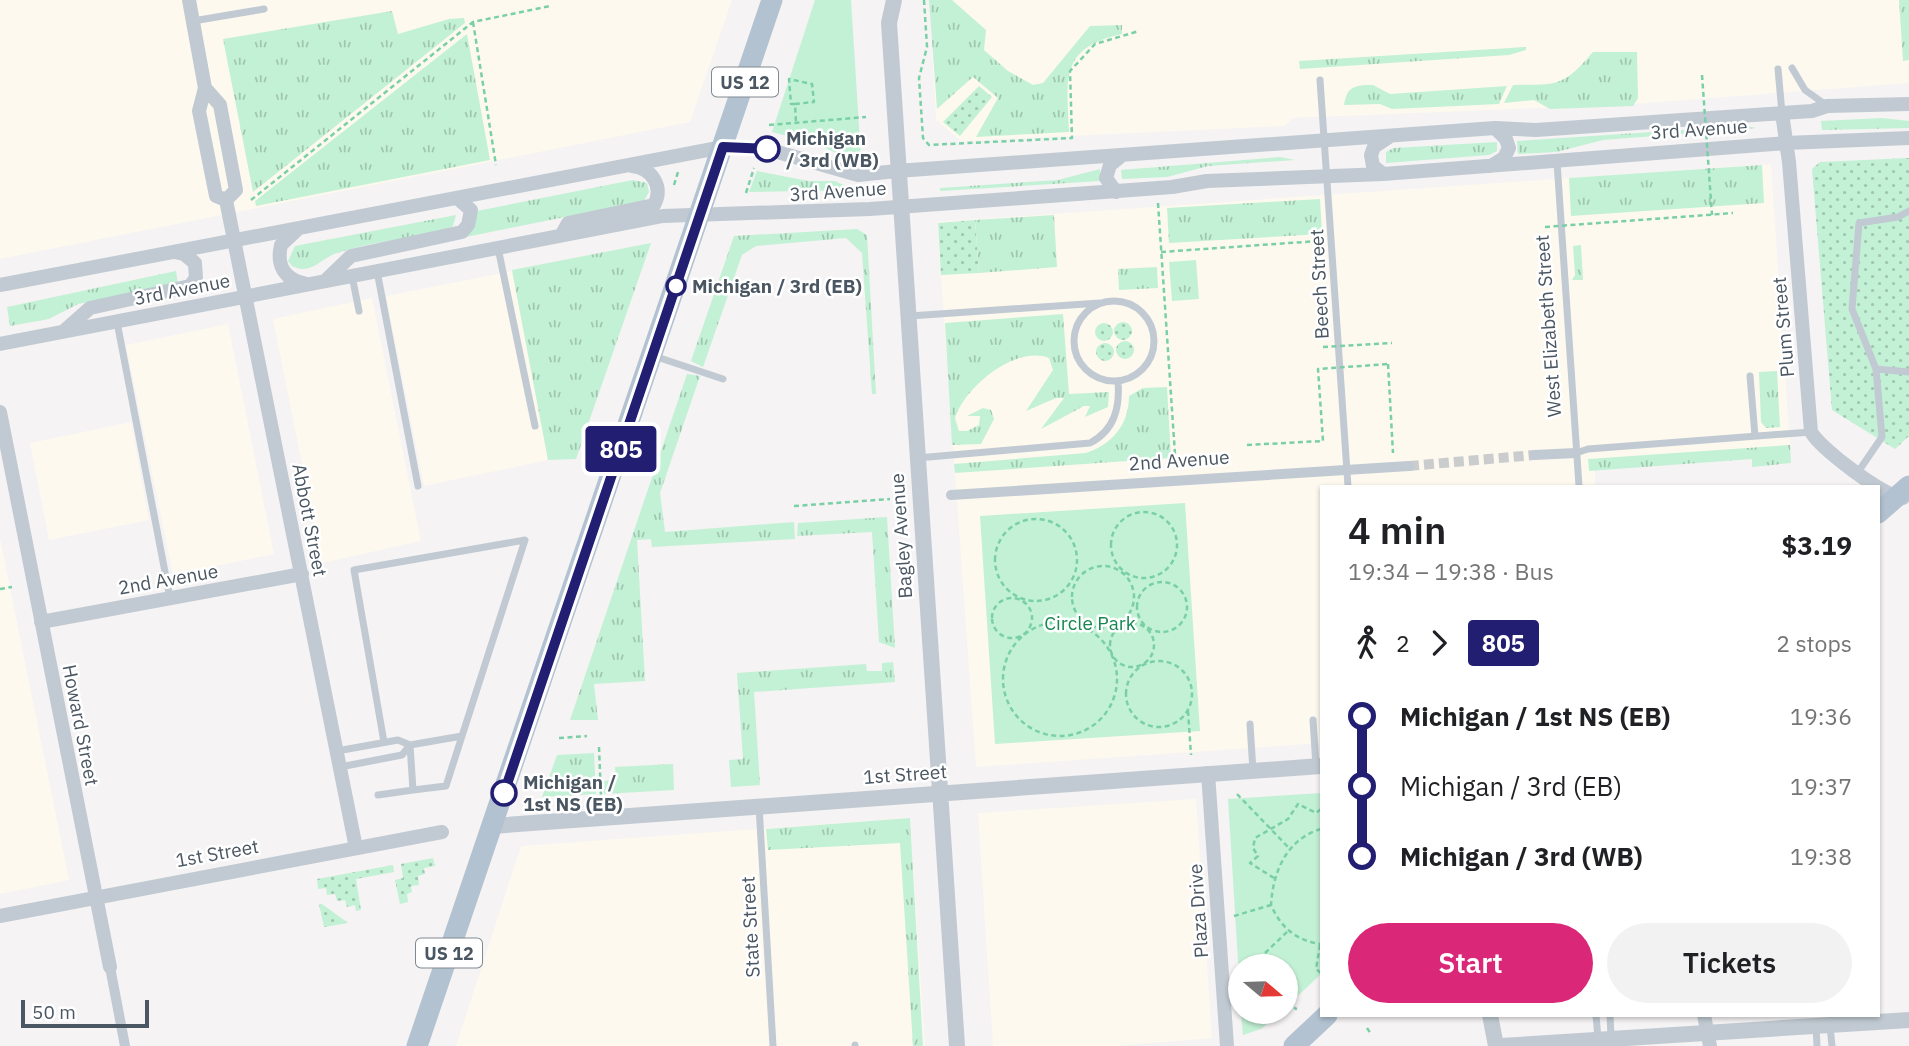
<!DOCTYPE html>
<html lang="en">
<head>
<meta charset="utf-8">
<style>
  body { margin:0; font-family:"IBM Plex Sans",sans-serif; background:#f2f2f2; color:#202124; height:100vh; display:flex; flex-direction:column; font-size:26px; white-space:nowrap }
  * { box-sizing:border-box; margin:0 }
  p { font-size:23px; color:#757577 }
  .icon { flex:none; width:38px; height:38px; fill:none; stroke:currentColor; stroke-width:2; stroke-linecap:round; stroke-linejoin:round }
  .map { position:relative; flex:1; overflow:hidden }
  .panel { position:absolute; left:1320px; top:485px; width:560px; height:532px; display:flex; flex-direction:column; background:#fff; border-radius:0px; box-shadow:0 2px 5px #0004 }
  .panel>* { flex:none }
  .badge { padding:0 14px; border-radius:5px; font-size:24px; line-height:46px }
  .needle { width:46px; rotate:109deg }
  .fabs { position:absolute; left:1228px; top:954px; display:grid; gap:14px }
  .fabs a { display:grid; place-items:center; width:70px; height:70px; border-radius:50%; background:#fff; box-shadow:0 2px 5px #0004; font-size:35px }
  .scale { position:absolute; left:21px; bottom:18px; width:128px; box-sizing:border-box; padding-left:7px; border:4px solid #4a5661; border-top:0; font-size:19px; line-height:24px; white-space:nowrap; color:#4a5661; -webkit-text-stroke:5px #fff; paint-order:stroke }
  .map>.badge { position:absolute; translate:-50% -50%; box-shadow:0 0 0 4px #fff }
  .legs { display:flex; align-items:center; gap:10px; height:77px; padding:0 28px; font-size:23px }
  .legs p { margin-inline-start:auto }
  .summary { display:flex; align-items:center; justify-content:space-between; height:119px; padding:0 28px }
  h1 { font-size:38px; font-weight:600; line-height:52px }
  .primary-button { display:flex; gap:14px; margin-top:auto; padding:14px 28px }
  .primary-button a { flex:1; height:80px; border-radius:42px; background:#db2777; color:#fff; font-size:28px; font-weight:600; line-height:80px; text-align:center }
  .primary-button a+a { background:#f2f2f2; color:#202124 }
  ul { padding:0 28px; list-style:none }
  li { display:flex; align-items:center; gap:24px; height:70px; font-size:26px }
  li i { display:grid; place-items:center; width:10px; height:100%; margin:0 9px; background:currentColor }
  li i::after { content:''; width:18px; height:18px; margin:-9px; border:5px solid; border-radius:50%; background:#fff }
  li p { margin-inline-start:auto }
  li:first-child i { background:linear-gradient(#0000 50%,currentColor 0) }
  li:last-child i { background:linear-gradient(currentColor 50%,#0000 0) }
  .map>svg:first-child { display:block }
  .commercial { fill:#fdf9ef }
  .grass { fill:url(#grass-tufts) }
  .park { fill:#c3f1d5 }
  .garden { fill:url(#garden-dots) }
  .lines { fill:none; stroke-linecap:round; stroke-linejoin:round }
  .pedestrian-tunnel { stroke:#caccce; stroke-width:10; stroke-dasharray:10 5; stroke-linecap:butt }
  .path { stroke:#7ad0a6; stroke-width:2.5; stroke-dasharray:5 3.5; stroke-linecap:butt }
  .service { stroke:#c1cad2; stroke-width:7 }
  .pedestrian { stroke:#c1cad2; stroke-width:10 }
  .minor { stroke:#c1cad2; stroke-width:14 }
  .tertiary { stroke:#c1cad2; stroke-width:16 }
  .primary { stroke:#b3c2d1; stroke-width:21 }
  .path-bridge { stroke:#7ad0a6; stroke-width:2.5; stroke-dasharray:5 3.5; stroke-linecap:butt }
  .line-1-casing { stroke:#fff; stroke-width:16 }
  .line-1 { stroke:#221e72; stroke-width:10 }
  .stop-1-dot { fill:#fff; stroke:#221e72; stroke-width:3.5 }
  .labels { text-anchor:middle; dominant-baseline:central; stroke-width:5; stroke-linejoin:round; paint-order:stroke }
  .shield { fill:#fff; stroke:#808990; stroke-width:2 }
  .shield-label { font-size:18px; font-weight:bold; fill:#4a5661 }
  .street-label { font-size:19px; fill:#4a5661; stroke:#fff }
  .stop-label { font-size:19px; font-weight:bold; fill:#4a5661; stroke:#fff; text-anchor:start }
  .park-label { font-size:19px; fill:#17864f; stroke:#fff }
</style>
</head>
<body>
<div class="map">
<svg width="1909" height="1046" viewBox="0 0 1909 1046">
  <defs>
    <pattern id="grass-tufts" width="24" height="20" patternUnits="userSpaceOnUse" patternTransform="scale(1.75)"><rect width="24" height="20" fill="#c3f1d5"/><path d="M3 7l-1-3M5 7V3M7 7l1-3M15 17l-1-3M17 17v-4M19 17l1-3" fill="none" stroke="#a0c6b0"/></pattern>
    <pattern id="garden-dots" width="8" height="8" patternUnits="userSpaceOnUse" patternTransform="scale(1.75)"><rect width="8" height="8" fill="#c3f1d5"/><path d="M2 2h.1M6 6h.1" fill="none" stroke="#a0c6b0" stroke-width="1.8" stroke-linecap="round"/></pattern>
  </defs>
  <rect width="100%" height="100%" fill="#f5f3f3"/>
  <path class="commercial" d="M0,0H732L690,122L0,259Z
    M929,0H1909V83L1634,104L1293,118L1285,126L961,141L936,120Z
    M1771,164L1790,445L1595,465V486H1321V743L976,767L937,222Z
    M512,271L548,460L424,486L386,296Z
    M372,298L421,541L322,563L273,319Z
    M228,324L274,554L173,575L126,345Z
    M131,422L149,520L49,540L30,443Z
    M0,538L69,880L0,894Z
    M1196,799L1212,1038L1116,1046H993L978,813Z
    M910,818L925,1046H456L521,846Z"/>
  <path class="grass" d="M929,0H952L986,30L984,50L1008,71L1033,85L1043,83L1090,26L1122,25V34C1059,48 1067,78 1069,132L976,137L998,98L973,77L937,109Z
    M1899,0H1909V60L1903,61Z
    M392,11L398,34L449,19L464,18L465,23L253,192L223,39Z
    M467,34L490,160L256,206L255,201Z
    M1526,47V50L1509,55L1300,69L1299,61Z
    M1593,52H1637L1638,98L1633,106L1550,109L1534,100L1504,103L1513,85C1558,84 1562,88 1593,52Z
    M1364,85H1373L1390,94L1507,86L1499,104L1392,109L1380,104L1344,105C1347,91 1349,87 1364,85Z
    M1882,118L1909,121V128L1822,130L1821,121Z
    M1743,126L1757,128L1603,140L1556,152L1518,154L1517,141Z
    M1497,142V151L1489,155L1386,163V152L1394,148Z
    M1280,157L1295,160L1208,166L1167,177L1122,179L1121,170Z
    M1762,165L1764,203L1571,216L1569,178Z
    M1100,169V181L940,191V188L1058,180Z
    M757,171L808,181H835L854,190L749,192Z
    M633,180L647,183L649,192L644,201L461,238L473,229L477,211Z
    M1320,199L1322,234L1169,243L1167,208Z
    M456,215L453,226L441,232C407,239 370,242 337,253C321,258 311,276 292,266L288,261L295,246Z
    M1054,215L1057,267L979,273L975,220Z
    M857,229L867,235L876,394H872L862,253L846,238L756,246L742,255L703,367L691,361L734,236Z
    M651,243L576,459L548,460L512,270Z
    M1581,245L1583,280H1572L1575,275L1573,246Z
    M1196,260L1199,299L1172,301L1169,262Z
    M1157,267L1158,288L1119,290L1118,269Z
    M176,271L178,284L78,304L49,319L10,326L7,307Z
    M1063,314L1069,394L1109,392L1108,407L1085,417L1090,406H1084L1041,429L1064,398H1056L1026,411L1053,370L1049,358C1015,345 965,387 955,418L959,431H967L979,425L980,416H967L983,408L991,410L994,419L981,444L952,445L945,323Z
    M1777,371L1780,427L1766,428L1761,422L1759,372Z
    M687,374L700,376L660,493L665,532L794,522L795,539L652,547L651,539L637,540L645,681L594,684L598,720H570Z
    M1167,387L1171,458L955,473L954,464L1086,453C1112,444 1129,425 1129,396L1143,388Z
    M1790,445L1791,463L1752,467V459L1589,471L1588,459Z
    M887,517L895,648L879,642L872,532L797,536L798,523Z
    M893,662L895,682L754,692L760,785L731,787L729,760L743,759L737,673L866,664L867,671H882V663Z
    M594,753L596,794L542,797L557,755Z
    M673,764L674,790L604,794L603,781L616,780L615,767Z
    M910,818L923,1046H913L900,843L768,850L766,829Z"/>
  <path class="park" d="M815,0H851L861,159L851,160L815,143L772,132Z
    M1185,503L1200,731L995,744L980,516Z
    M1321,793V974L1286,1007V966H1241V1009L1228,799Z
    M1241,1012H1281L1261,1029L1243,1035Z"/>
  <path class="garden" d="M979,86L992,97L960,136L943,122Z
    M1909,158V436L1895,449L1832,410L1812,169L1820,162Z
    M975,220L979,273L941,275L938,223Z
    M1114 331a9 9 0 1 1 18 0a9 9 0 1 1-18 0Z
    M1095 332a9 9 0 1 1 18 0a9 9 0 1 1-18 0Z
    M1116 350a9 9 0 1 1 18 0a9 9 0 1 1-18 0Z
    M1096 352a9 9 0 1 1 18 0a9 9 0 1 1-18 0Z
    M433,858L435,866L424,868L425,874L418,876L419,885L411,886L412,892L407,894L408,902L400,904L395,880L403,878L401,864Z
    M393,865L394,872L356,879L361,910L356,911L355,905L347,907L345,900L337,901L335,894L327,895L326,888L318,889L317,879Z
    M319,904H322L348,923L324,927Z"/>
  <g class="lines">
    <path class="pedestrian-tunnel" d="M1409,466L1534,455"/>
    <path class="path" d="M924,0L927,47L919,78L923,138L929,145L1072,138L1070,71L1095,44L1139,31
      M473,22L496,165
      M795,104H791L789,79L812,84L814,102L795,104L796,122
      M769,125L866,117
      M674,185L678,172
      M746,193L754,168
      M251,200L473,22L550,6
      M1158,203L1176,469
      M1161,252L1318,241
      M1388,364L1393,453
      M794,506L890,499
      M1111 545a33 33 0 1 1 66 0a33 33 0 1 1-66 0Z
      M995 560a41 41 0 1 1 82 0a41 41 0 1 1-82 0Z
      M1072 597a31 31 0 1 1 62 0a31 31 0 1 1-62 0Z
      M1137 607a25 25 0 1 1 50 0a25 25 0 1 1-50 0Z
      M0,589L12,587
      M992 618a20 20 0 1 1 40 0a20 20 0 1 1-40 0Z
      M1003 679a57 57 0 1 1 114 0a57 57 0 1 1-114 0Z
      M1110 645a22 22 0 1 1 44 0a22 22 0 1 1-44 0Z
      M1126 694a33 33 0 1 1 66 0a33 33 0 1 1-66 0Z
      M1188,711L1191,755
      M559,738L587,736
      M599,747L601,797
      M1237,794L1288,847
      M1321,829C1287,839 1273,871 1271,905C1281,928 1297,941 1321,944
      M1274,878L1250,863L1258,856L1253,848L1255,838L1288,819L1298,804L1316,813L1321,809
      M1234,916L1271,905
      M1320,945L1316,969L1321,973
      M1265,953L1288,931
      M1294,1008L1297,1009
      M1367,1028L1371,1034"/>
    <path class="service" d="M193,21L264,9
      M1792,68L1805,90L1826,105
      M1778,69L1782,113
      M1320,80L1348,486
      M1557,162L1579,486
      M498,248L535,426
      M377,271L418,486
      M352,276L359,311
      M1074 341a40 40 0 1 1 80 0a40 40 0 1 1-80 0Z
      M910,316L1100,303
      M117,322L170,598
      M654,356L723,379
      M1876,369L1909,372
      M1750,376L1755,436
      M1576,453L1588,449L1811,432
      M917,458L1090,443C1115,430 1120,407 1118,381
      M1858,472L1882,437L1876,369L1852,309L1859,223L1898,217L1909,211
      M1313,720L1316,766
      M1250,724L1253,771
      M410,745L413,790L446,786L462,736
      M337,751L398,740L410,745L462,736L525,540L354,570L384,742
      M340,767L402,755L410,745
      M378,795L413,790
      M759,806L773,1046
      M1596,1015L1598,1039
      M1610,1015L1611,1038
      M1816,1026L1817,1046
      M1830,1026L1832,1046
      M855,1045V1046"/>
    <path class="pedestrian" d="M1534,455L1576,453
      M951,495L1409,466
      M110,967L125,1046"/>
    <path class="minor" d="M189,0L205,88L199,111L216,196L226,200
      M205,88L220,105L236,190L226,200
      M1782,113L1789,162L1811,432C1821,449 1884,497 1903,498
      M1491,166L1504,158L1509,148L1506,139L1495,128
      M1383,174L1373,166L1371,155L1374,147L1389,137
      M1116,192L1106,178L1110,165L1120,157
      M226,200L356,848
      M297,230L281,245C276,266 285,280 306,284
      M562,234L568,223L654,205C664,187 652,168 632,166
      M327,279L351,256L462,232L468,225L471,210L457,198
      M0,285L723,147L767,149L858,175L897,171L1495,128L1536,130L1812,111L1827,106L1909,104
      M64,331L90,308L190,286L196,278L195,263L184,254L174,252
      M0,344L663,216L870,209L1172,187L1207,181L1383,174L1786,143L1909,138
      M0,412L110,967
      M41,622L302,574
      M1208,773L1227,1046
      M0,916L442,832
      M1704,1015L1710,1046"/>
    <path class="tertiary" d="M894,0L889,23L957,1046
      M492,826L1321,766
      M1490,1015L1496,1046
      M1501,1046L1909,1020"/>
    <path class="primary" d="M1878,513L1909,486
      M417,1046L772,0
      M1294,1046L1327,1015"/>
    <path class="path-bridge" d="M1702,75L1712,215
      M1545,227L1733,213
      M1323,347L1392,343
      M1247,445L1323,441L1318,369L1388,364"/>
  </g>
  <g class="lines">
    <g class="line-1-casing">
      <path id="line-1" d="M504,793L723,147L767,149"/>
    </g>
    <use href="#line-1" class="line-1"/>
  </g>
  <g class="stop-1-dot">
    <circle cx="767" cy="149" r="12"/>
    <circle cx="676" cy="286" r="9"/>
    <circle cx="504" cy="793" r="12"/>
  </g>
  <g class="labels">
    <g class="shield">
      <rect x="712" y="67.5" width="66" height="29" rx="5"/>
      <rect x="416" y="938.5" width="66" height="29" rx="5"/>
    </g>
    <g class="shield-label">
      <text x="745" y="82">US 12</text>
      <text x="449" y="953">US 12</text>
    </g>
    <g class="street-label">
      <text transform="translate(1699 129) rotate(-4)">3rd Avenue</text>
      <text transform="translate(838 191) rotate(-4)">3rd Avenue</text>
      <text transform="translate(1319 284) rotate(-93)">Beech Street</text>
      <text transform="translate(182 289) rotate(-11)">3rd Avenue</text>
      <text transform="translate(1548 326) rotate(-94)">West Elizabeth Street</text>
      <text transform="translate(1783 327) rotate(-95)">Plum Street</text>
      <text transform="translate(1179 460) rotate(-4)">2nd Avenue</text>
      <text transform="translate(310 520) rotate(79)">Abbott Street</text>
      <text transform="translate(901 536) rotate(-94)">Bagley Avenue</text>
      <text transform="translate(168 579) rotate(-10)">2nd Avenue</text>
      <text transform="translate(81 725) rotate(79)">Howard Street</text>
      <text transform="translate(905 774) rotate(-4)">1st Street</text>
      <text transform="translate(217 853) rotate(-10)">1st Street</text>
      <text transform="translate(1198 911) rotate(-94)">Plaza Drive</text>
      <text transform="translate(750 927) rotate(-93)">State Street</text>
    </g>
    <g class="stop-label">
      <text x="786" y="138">Michigan<tspan x="786" dy="22">/ 3rd (WB)</tspan></text>
      <text x="692" y="286">Michigan / 3rd (EB)</text>
      <text x="523" y="782">Michigan /<tspan x="523" dy="22">1st NS (EB)</tspan></text>
    </g>
    <g class="park-label">
      <text x="1090" y="623">Circle Park</text>
    </g>
  </g>
</svg>
<div class="fabs">
<a><svg class="needle" viewBox="-14 -14 28 28"><path d="M0-13l5 13h-10z" fill="#e53935"/><path d="M0 13l5-13h-10z" fill="#757577"/></svg></a>
</div>
<div class="scale">50 m</div>
<b class="badge" style="left:621px;top:449px;background:#221e72;color:#fff">805</b>
<section class="panel">
<div class="summary"><div><h1>4 min</h1><p>19:34 – 19:38 · Bus</p></div><b>$3.19</b></div>
<div class="legs"><svg class="icon" aria-label="walk" viewBox="0 0 24 24"><circle cx="13" cy="4" r="2"/><path d="M13 8l-2 6 4 7M11 14l-3 7M7 12l3-4h3l4 4"/></svg>2<svg class="icon" aria-label="forward" viewBox="0 0 24 24"><path d="M9 5l7 7-7 7"/></svg><b class="badge" style="background:#221e72;color:#fff">805</b><p>2 stops</p></div>
<ul>
<li><i style="color:#221e72"></i><b>Michigan / 1st NS (EB)</b><p>19:36</p></li>
<li><i style="color:#221e72"></i><span>Michigan / 3rd (EB)</span><p>19:37</p></li>
<li><i style="color:#221e72"></i><b>Michigan / 3rd (WB)</b><p>19:38</p></li>
</ul>
<div class="primary-button"><a>Start</a><a>Tickets</a></div>
</section>
</div>
</body>
</html>
